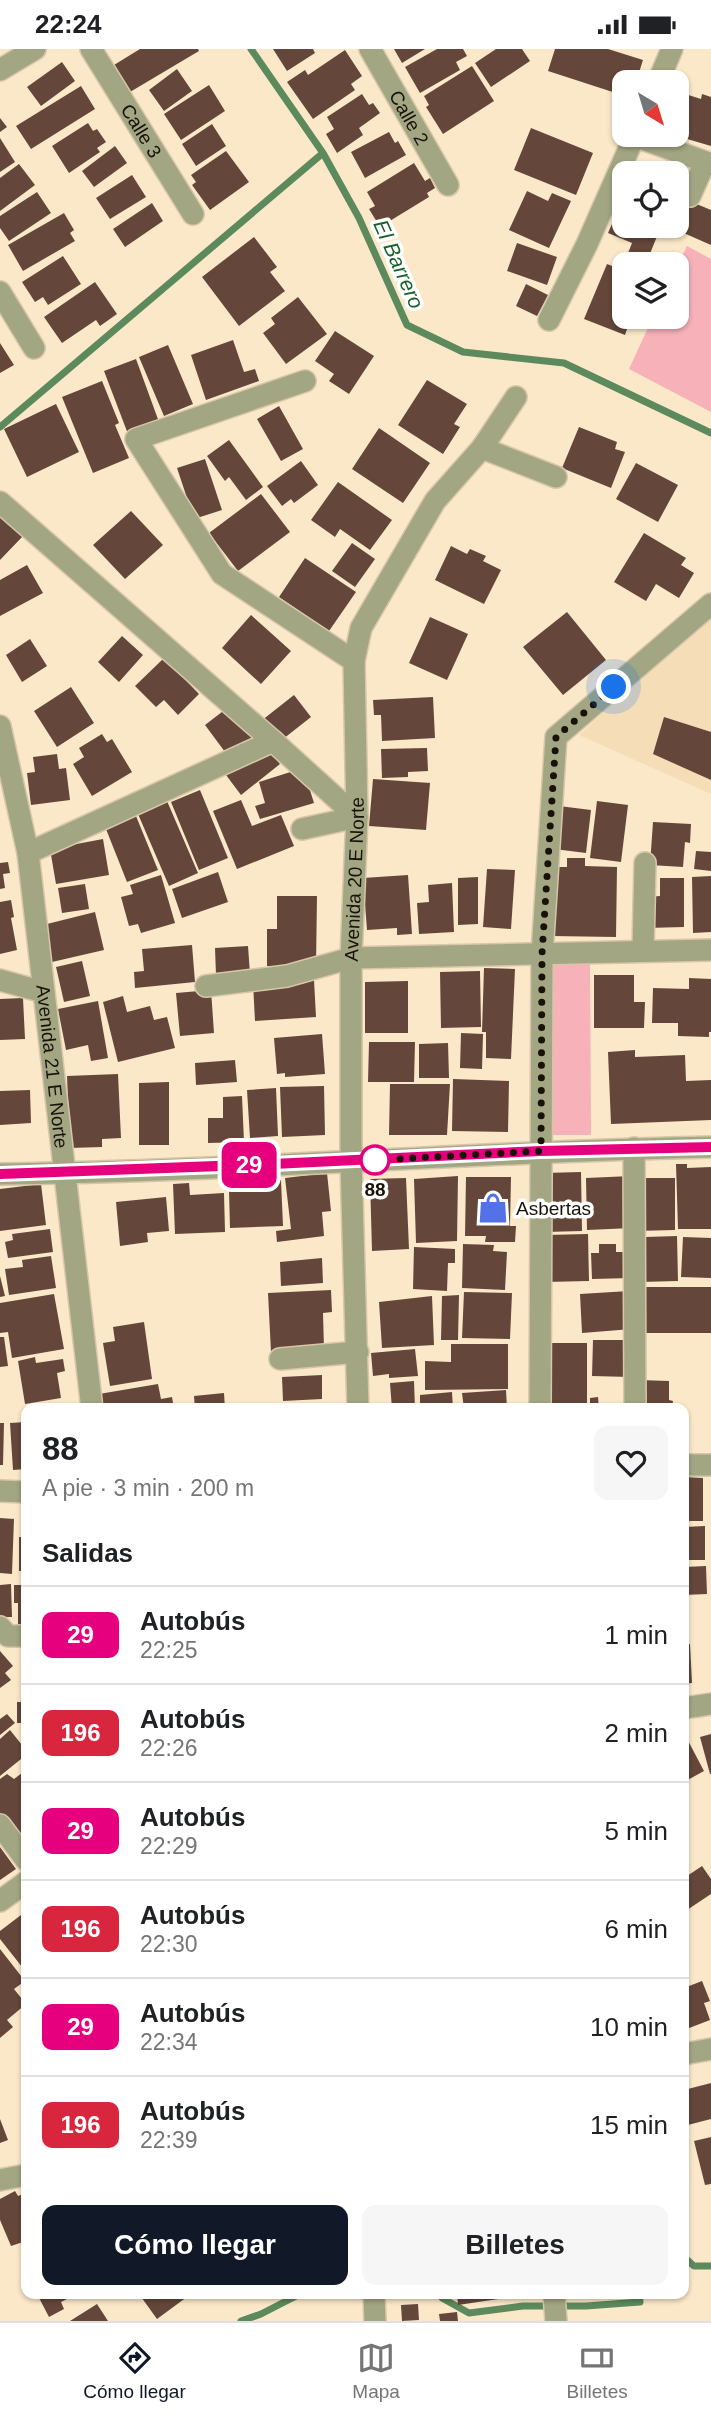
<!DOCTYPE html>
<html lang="es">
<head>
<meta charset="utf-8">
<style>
  body { margin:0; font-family:Arial,sans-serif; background:#f6f6f6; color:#202124; height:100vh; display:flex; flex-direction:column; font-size:26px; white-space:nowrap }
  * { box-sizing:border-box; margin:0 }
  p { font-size:23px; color:#757577 }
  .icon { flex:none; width:38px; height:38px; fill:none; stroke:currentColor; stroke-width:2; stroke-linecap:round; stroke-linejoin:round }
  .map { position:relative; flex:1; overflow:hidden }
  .panel { position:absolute; left:21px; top:1354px; width:668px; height:896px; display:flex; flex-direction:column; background:#fff; border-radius:14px; box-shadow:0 2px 5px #0004 }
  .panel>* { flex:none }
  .badge { padding:0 14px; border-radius:10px; font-size:24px; line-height:46px }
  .needle { width:46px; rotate:142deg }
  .buttons { position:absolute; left:612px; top:21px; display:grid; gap:14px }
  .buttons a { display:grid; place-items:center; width:77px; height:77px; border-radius:14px; background:#fff; box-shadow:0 2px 5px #0004; font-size:35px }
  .you { position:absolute; width:35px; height:35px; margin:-18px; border:5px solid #fff; border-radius:50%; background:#1a73e8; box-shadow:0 0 0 10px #1a73e833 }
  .map>.badge { position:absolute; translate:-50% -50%; box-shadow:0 0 0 4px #fff }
  h2 { padding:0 21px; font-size:26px; line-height:63px }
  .round { display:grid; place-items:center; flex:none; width:74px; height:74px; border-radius:14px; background:#f6f6f6 }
  .overview { display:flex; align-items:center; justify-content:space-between; height:119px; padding:0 21px }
  h1 { font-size:33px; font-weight:700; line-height:52px }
  .cta { display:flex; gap:14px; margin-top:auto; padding:14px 21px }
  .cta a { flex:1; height:80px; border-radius:14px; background:#111827; color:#fff; font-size:28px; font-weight:700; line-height:80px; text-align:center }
  .cta a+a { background:#f6f6f6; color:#202124 }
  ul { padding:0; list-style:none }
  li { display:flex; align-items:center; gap:21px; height:98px; padding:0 21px; border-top:2px solid #e0e0e0 }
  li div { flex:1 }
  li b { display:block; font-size:26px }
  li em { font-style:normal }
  li .badge { min-width:77px; font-weight:700; text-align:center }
  .status { display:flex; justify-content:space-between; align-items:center; height:49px; padding:0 35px; background:#fff; direction:ltr }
  .status svg { height:19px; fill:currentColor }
  .dock { display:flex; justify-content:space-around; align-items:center; height:98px; border-top:2px solid #e0e0e0; background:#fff; font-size:19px; color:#757577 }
  .dock a { display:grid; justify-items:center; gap:4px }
  .dock .current { color:#111827 }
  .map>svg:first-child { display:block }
  .built { fill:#f5ddb8 }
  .green { fill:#f6b1b9 }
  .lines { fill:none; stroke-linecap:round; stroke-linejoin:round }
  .stream { stroke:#5c8a5c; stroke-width:7 }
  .building { fill:#64473a }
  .minor-casing { stroke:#d7c6aa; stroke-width:24 }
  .minor { stroke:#a2a682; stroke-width:21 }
  .line-casing { stroke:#fff; stroke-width:16 }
  .line { stroke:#e6007e; stroke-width:10 }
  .walk { stroke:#191208; stroke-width:7; stroke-dasharray:0 12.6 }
  .stop-dot { fill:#fff; stroke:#e6007e; stroke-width:3.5 }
  .labels { text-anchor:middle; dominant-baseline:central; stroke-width:7; stroke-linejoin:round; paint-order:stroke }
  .street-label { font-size:19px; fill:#191208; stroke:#fff }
  .stop-label { font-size:19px; font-weight:bold; fill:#191208; stroke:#fff }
  .poi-label { font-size:19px; fill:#191208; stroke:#fff; text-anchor:start }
  .water-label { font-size:21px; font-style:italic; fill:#196229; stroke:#fff }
</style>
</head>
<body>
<div class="status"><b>22:24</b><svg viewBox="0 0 49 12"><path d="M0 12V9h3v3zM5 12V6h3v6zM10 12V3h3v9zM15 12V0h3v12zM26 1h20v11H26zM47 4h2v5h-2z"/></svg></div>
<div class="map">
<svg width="711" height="2272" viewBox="0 0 711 2272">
  <rect width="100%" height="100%" fill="#fbe8c9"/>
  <path class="built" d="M711,565V745L579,686Z"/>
  <path class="green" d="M687,197L711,210V363L629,320L653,268H677V217Z
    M550,913H590L591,1086H551Z"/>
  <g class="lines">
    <path class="stream" d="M251,0L323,104L359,169L407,276L463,303L564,314L711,384
      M0,378L323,104
      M684,2208L694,2217H711
      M442,2245V2249L469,2264L523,2257H586L640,2253L639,2245
      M241,2272L261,2265L300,2245"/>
  </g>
  <path class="building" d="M140,0H198L199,2L130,43L114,16Z
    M273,0H313L315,4L287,22Z
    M394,0H425L402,14Z
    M437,0H463L467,7L456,13L460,21L420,44L405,18Z
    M496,0H522L530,12L491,38L475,14Z
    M555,0H608L643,11L636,33H625V47L548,22Z
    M345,1L362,27L351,35L355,41L313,70L287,33L305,21L308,26Z
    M62,13L75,32L41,57L27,38Z
    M472,17L494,52L443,85L426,58L429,56L424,47Z
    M177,20L192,42L164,62L149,41Z
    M209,36L225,62L181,91L164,65Z
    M81,37L95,60L31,100L16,77Z
    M679,43L701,50L702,45L711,48V97L677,87Z
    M362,45L369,56L373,54L380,64L359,79L363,86L337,104L326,85L334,80L327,68Z
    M0,69L7,78L0,83Z
    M88,74L93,82L97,80L106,93L97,99L100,103L69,124L52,97Z
    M212,75L226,97L196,117L182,95Z
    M531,79L593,104L576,146L514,121Z
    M389,83L395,94L398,92L406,106L365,129L351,103Z
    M0,89L15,113L0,123Z
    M115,97L127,114L94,138L82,122Z
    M226,102L249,133L210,161L192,136L196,133L191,126Z
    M639,113L664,124H634Z
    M414,114L425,132L430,129L435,139L427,144L429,148L380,178L369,160L375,157L367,143Z
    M19,115L35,136L0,162V129Z
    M132,126L146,148L110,170L96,149Z
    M677,130L683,132L677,146Z
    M527,142L548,152L552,144L571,152L549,199L509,181Z
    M37,143L51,164L9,192L0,179V167Z
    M625,145V177H677V156L683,158L687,151L711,161V196L670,178L666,188L658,185L647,212L628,204L632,194L608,184Z
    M152,154L163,172L125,198L113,180Z
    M64,164L74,181L70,184L75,192L23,222L8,196Z
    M254,188L277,218L270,223L285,242L239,277L202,228Z
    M517,194L557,208L547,236L507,222Z
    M63,207L81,235L48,256L43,248L35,253L22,233Z
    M607,215L625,222V251L617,270L629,274L625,286L584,270Z
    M95,233L117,265L100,277L96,271L62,294L44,268Z
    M526,235L548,246L537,267L516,257Z
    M298,248L327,285L286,315L263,284L275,275L271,269Z
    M335,282L374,307L349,345L329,332L334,325L315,312Z
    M233,291L244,323L255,320L259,332L206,351L191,306Z
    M0,294L14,316L0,324Z
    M168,296L193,355L164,367L139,308Z
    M136,310L159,373L128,385L104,322Z
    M427,331L467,355L454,375L460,378L443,405L398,376Z
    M102,332L119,374L115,376L129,409L93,424L62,348Z
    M56,355L79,403L27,428L4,380Z
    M279,357L303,400L281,412L257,370Z
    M579,378L617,393L615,400L625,403L611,439L562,419Z
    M379,379L430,414L403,454L352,420Z
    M229,391L263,438L246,451L229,428L225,432L207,407Z
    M205,410L222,461L194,470L177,419Z
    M301,412L318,436L294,454L291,450L282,457L267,437Z
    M636,414L678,436L658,473L616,450Z
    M338,433L392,471L370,501L340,480L335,488L311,471Z
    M261,445L290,483L238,522L209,484Z
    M131,462L163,496L125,530L93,496Z
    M0,465L23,487L0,511Z
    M644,484L686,509L681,516L694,524L679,549L656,535L646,552L614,533Z
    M352,494L375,510L355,538L332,522Z
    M451,497L467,505L470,500L486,507L483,512L501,521L484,555L435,531Z
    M305,509L356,543L329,582L279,548Z
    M27,516L43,544L0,567V531Z
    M567,563L606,611L563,646L523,598Z
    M251,566L291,602L261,635L222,599Z
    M430,568L468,585L447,631L409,614Z
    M122,587L143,606L119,633L98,613Z
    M30,590L47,617L22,633L6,606Z
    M164,609L199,645L178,666L164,651L156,658L135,637Z
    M71,638L94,674L57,698L34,662Z
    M294,646L311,668L278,694L261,672Z
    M433,648L435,689L382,692L381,666H374L373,651Z
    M231,656L254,687L228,707L205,676Z
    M664,668L711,683V731L653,705Z
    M102,685L107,693L112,690L132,723L92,747L73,715L84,708L79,699Z
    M427,699L428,722L408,723V728L382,729L381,700Z
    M268,700L280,715L241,746L226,726L244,711L248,716Z
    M57,705L59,720L66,719L70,751L31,756L27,724L35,723L33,708Z
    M303,719L314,754L260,770L255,757L265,754L259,733Z
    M373,730L430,734L426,781L369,777Z
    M200,741L228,809L199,821L171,753Z
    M241,751L252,777L281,766L294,797L237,820L213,762Z
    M167,752L198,824L169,837L138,765Z
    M597,752L628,756L621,813L590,809Z
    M559,757L591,761L586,804L554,800Z
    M136,767L158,821L127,833L106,780Z
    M653,773L691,775L690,794L685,793L683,818L650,816Z
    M103,790L109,826L56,835L50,800Z
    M696,802L711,803V822L694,820Z
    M567,809H585V817L617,818L616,888L551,887L553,818H567Z
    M8,813L10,824L3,825L5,839L0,840V814Z
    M487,820L515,821L511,880L483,878Z
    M218,823L228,853L182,869L172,840Z
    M161,826L175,874L141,884L138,875L129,877L121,848L133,845L130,836Z
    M408,826L412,885L397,886V879L367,881L363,829Z
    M711,827V883L693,884L692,828Z
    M478,828V875L458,876V829Z
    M660,829H684V878L646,879V848L660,847Z
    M452,834L454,883L419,885L417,854L429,853L428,836Z
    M85,835L89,860L62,864L58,839Z
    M277,847H317L316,917H267V880H277Z
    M11,851L14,868L11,869L17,901L0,905V853Z
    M95,863L104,901L52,913L43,876Z
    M192,896L195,933L135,939L134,923L144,922L142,900Z
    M248,897L250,925L216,926L215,899Z
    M82,912L90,947L64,953L56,918Z
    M484,919L515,920L511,1010L486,1009V983H482Z
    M480,922L481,978L441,979L440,923Z
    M594,926H634V953H645L644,979H594Z
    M689,929L711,930V983H709V988L678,987V974H652L653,939L689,940Z
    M314,931L316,968L255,972L253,934Z
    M408,932V984H365V933Z
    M211,941L214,984L180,987L176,944Z
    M123,947L127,963L150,957L154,971L167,968L175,999L118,1013L103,953Z
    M23,949L25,990L0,991V950Z
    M98,952L108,1009L91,1012L88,996L66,1001L58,960Z
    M461,984L483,985L482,1020L460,1019Z
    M322,985L325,1025L285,1028V1024L277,1025L274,989Z
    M369,993H415L414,1033H368Z
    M448,994L449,1029H419V995Z
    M635,1001V1008L685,1006L686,1032L711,1031V1071L611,1075L608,1003Z
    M235,1011L237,1033L196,1036L195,1014Z
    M118,1025L121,1089L102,1090V1098L70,1099L67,1027Z
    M453,1030L509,1032L508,1083L452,1082Z
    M169,1033V1096H139V1034Z
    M390,1035H450L447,1086H389Z
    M324,1037L325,1086L282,1088L280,1038Z
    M276,1039L278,1087L250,1089L247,1041Z
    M30,1041L31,1074L0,1076V1042Z
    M242,1047L244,1093L208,1094V1069H223V1048Z
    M676,1115H687V1119L711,1118V1180H678Z
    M581,1123L582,1182L545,1183L544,1124Z
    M327,1124L331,1162L322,1163L324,1187L277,1193L276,1182L291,1180L285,1129Z
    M458,1127L457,1192L416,1194L414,1130Z
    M631,1127L632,1179L587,1181L586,1129Z
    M466,1128H511L510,1177H516L515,1193H485L486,1187H465Z
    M406,1129L409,1200L372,1202L370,1130Z
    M635,1129H675V1181L635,1182Z
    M281,1131L283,1177L230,1179L229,1142L250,1141V1132Z
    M189,1134L190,1146L224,1144L225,1183L175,1185L173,1135Z
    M41,1135L46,1176L0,1182V1140Z
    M166,1148L169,1182L147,1184L148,1193L120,1197L116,1153Z
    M50,1180L53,1203L8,1209L5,1193L13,1191L12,1185Z
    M588,1185L589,1232L545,1233V1186Z
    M677,1187L678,1232L640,1233V1217H645V1188Z
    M683,1188L711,1189V1229L681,1228Z
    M463,1195L494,1196L493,1202L507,1203L505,1241L462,1239Z
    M599,1195H616V1203H630L631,1229L592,1230L591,1204H599Z
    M414,1198L455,1200V1214H448L447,1242L413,1240Z
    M51,1207L56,1239L9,1246L5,1220L23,1218L22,1211Z
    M322,1209L323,1234L281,1237L280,1213Z
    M0,1227L5,1247L0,1248Z
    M646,1238H711V1284H646Z
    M331,1241L332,1263L323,1264L324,1300L271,1303L268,1244Z
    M629,1242L632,1280L582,1284L580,1245Z
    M464,1243L512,1244L510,1290L462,1289Z
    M54,1245L64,1300L12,1309L8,1283L0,1284V1254Z
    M459,1246L458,1291H441L442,1247Z
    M432,1247L434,1296L382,1299L379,1253Z
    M144,1273L152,1330L110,1337L103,1294L115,1292L113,1278Z
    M0,1288H4L8,1317L0,1318Z
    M593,1291H630V1328L592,1327Z
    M549,1294H587V1360H548Z
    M451,1295H508V1340L425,1341V1312L451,1313Z
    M415,1300L418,1327L389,1329V1325L373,1327L371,1304Z
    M35,1308L36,1314L63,1310L65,1322L57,1324L61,1349L25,1355L18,1312Z
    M322,1326V1350L283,1352L282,1328Z
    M639,1331L669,1332V1351L673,1352L672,1360H638Z
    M414,1332L415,1360H392L390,1334Z
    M158,1335L161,1350L172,1348L174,1360H102L99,1345Z
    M506,1341L507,1360H464L462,1344Z
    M452,1343L453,1360H420V1346Z
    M224,1344L225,1360H195L194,1347Z
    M598,1348L599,1360H590V1349Z
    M296,1355H323V1360H296Z
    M26,1373V1420L13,1421L10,1374Z
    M0,1374H4L3,1416H0Z
    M684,1428L703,1429V1472H684Z
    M0,1469L14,1470L12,1525L0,1524Z
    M705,1477V1511H684V1478Z
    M19,1488H26V1522H19Z
    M706,1517L707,1545L684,1546V1518Z
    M11,1535L12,1568H0V1536Z
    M14,1536H26V1583H18V1554H14Z
    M690,1595L692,1634L684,1635V1596Z
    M0,1602L13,1617L5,1624L11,1631L0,1639Z
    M21,1602H26V1635H23Z
    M17,1653H26V1674H17Z
    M7,1665L15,1674L0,1686V1670Z
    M10,1681L26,1701V1706L0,1727V1690Z
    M684,1684L704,1722L684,1733Z
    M711,1685V1725H710L700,1688Z
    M26,1721V1802L0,1766V1730L7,1725L14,1730Z
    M0,1798L16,1820L0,1831Z
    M702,1817L711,1830V1845L684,1863V1829Z
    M21,1866L26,1872V1923L0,1890V1882Z
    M0,1900L25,1932L14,1940L26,1955L7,1971L13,1978L0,1989Z
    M702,1932L710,1952L704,1954L710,1971L684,1981V1939Z
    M711,2034V2070L684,2077V2041Z
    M0,2070L8,2091L0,2094Z
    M711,2088V2135L705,2136L694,2092Z
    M15,2142L18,2147L26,2144V2192L11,2197L0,2171V2150Z
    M37,2245H77L61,2253L64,2260L49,2268Z
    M139,2245H191L157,2270Z
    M457,2245H517L518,2247L458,2256Z
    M97,2255L108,2272H70Z
    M418,2255L419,2271L402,2272L401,2256Z
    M457,2263L458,2272H440L439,2265Z"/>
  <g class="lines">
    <g class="minor-casing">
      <g id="minor">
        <path id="s1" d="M91,0L193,165"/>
        <path id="s2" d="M370,0L448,136"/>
        <path d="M0,21L35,0"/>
        <path d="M658,33L672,0"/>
        <path d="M634,87L711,115"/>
        <path d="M690,147L705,113"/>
        <path d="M0,243L34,299"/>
        <path d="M549,271L587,195L635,86"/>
        <path d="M305,332L136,390L222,525L354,612"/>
        <path d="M482,399L556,428"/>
        <path d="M0,453L273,692L357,768"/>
        <path id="s3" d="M0,677L28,804L92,1360"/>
        <path d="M302,780L357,768"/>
        <path d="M28,804L273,692"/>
        <path d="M643,902L645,814"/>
        <path d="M0,931L43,943"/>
        <path d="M206,937L287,927L351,909L711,901"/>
        <path d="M634,1099L635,1360"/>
        <path d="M0,1125C237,1122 474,1103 711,1098"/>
        <path d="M280,1310L358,1303"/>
        <path id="s4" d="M358,1360L351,1112V909L357,768L354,612L361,579L435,452L482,399L516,348"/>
        <path d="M540,1360L542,905L556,688L711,555"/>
        <path d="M684,1416H711"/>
        <path d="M0,1442L26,1443"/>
        <path d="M0,1578L8,1587H26"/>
        <path d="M684,1659L711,1655"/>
        <path d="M0,1776L26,1811"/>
        <path d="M0,1852L26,1833"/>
        <path d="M684,2005L711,2000"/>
        <path d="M0,2131L26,2126"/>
        <path d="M374,2245L375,2272"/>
        <path d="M554,2245L556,2272"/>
      </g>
    </g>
    <use href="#minor" class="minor"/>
  </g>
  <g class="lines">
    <g class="line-casing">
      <path id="line" d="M0,1125L273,1115L541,1102L711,1098"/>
    </g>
    <use href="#line" class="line"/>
    <path class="walk" d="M375,1111L541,1102L542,905L556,688L614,638"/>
  </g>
  <defs>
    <g id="shop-bare" transform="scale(2.415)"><path d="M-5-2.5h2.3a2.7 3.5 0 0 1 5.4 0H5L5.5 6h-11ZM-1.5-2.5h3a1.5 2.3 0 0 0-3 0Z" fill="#5472e7" stroke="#fff" stroke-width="2.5" paint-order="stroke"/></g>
  </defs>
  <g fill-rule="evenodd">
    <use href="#shop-bare" x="493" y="1159"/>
  </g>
  <circle class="stop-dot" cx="375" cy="1111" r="14"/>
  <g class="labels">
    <g class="street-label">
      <text stroke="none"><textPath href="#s2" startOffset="79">Calle 2</textPath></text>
      <text stroke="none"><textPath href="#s1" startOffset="96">Calle 3</textPath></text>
      <text stroke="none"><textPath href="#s4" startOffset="530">Avenida 20 E Norte</textPath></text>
      <text stroke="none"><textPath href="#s3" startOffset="345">Avenida 21 E Norte</textPath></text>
    </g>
    <g class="stop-label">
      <text x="375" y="1140">88</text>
    </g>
    <g class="poi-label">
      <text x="516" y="1159">Asbertas</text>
    </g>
    <g class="water-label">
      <text transform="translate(399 215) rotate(66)">El Barrero</text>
    </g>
  </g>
</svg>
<div class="buttons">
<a><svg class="needle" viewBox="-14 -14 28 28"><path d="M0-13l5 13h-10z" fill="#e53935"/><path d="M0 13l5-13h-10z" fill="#757577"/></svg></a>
<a><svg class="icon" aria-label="locate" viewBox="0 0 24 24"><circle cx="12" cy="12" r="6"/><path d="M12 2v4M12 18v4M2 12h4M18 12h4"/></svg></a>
<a><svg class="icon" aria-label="layers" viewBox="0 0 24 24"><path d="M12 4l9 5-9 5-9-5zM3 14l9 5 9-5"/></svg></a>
</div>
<div class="you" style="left:614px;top:638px"></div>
<b class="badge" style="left:249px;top:1116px;background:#e6007e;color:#fff">29</b>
<section class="panel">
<div class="overview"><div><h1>88</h1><p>A pie · 3 min · 200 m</p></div><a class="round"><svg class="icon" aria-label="heart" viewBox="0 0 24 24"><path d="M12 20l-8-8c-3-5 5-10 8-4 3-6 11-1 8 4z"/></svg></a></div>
<h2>Salidas</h2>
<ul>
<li><span class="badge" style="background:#e6007e;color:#fff">29</span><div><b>Autobús</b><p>22:25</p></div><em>1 min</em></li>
<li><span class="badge" style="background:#d7263d;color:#fff">196</span><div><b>Autobús</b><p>22:26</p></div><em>2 min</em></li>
<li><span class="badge" style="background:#e6007e;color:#fff">29</span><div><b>Autobús</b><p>22:29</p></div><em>5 min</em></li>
<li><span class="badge" style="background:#d7263d;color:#fff">196</span><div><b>Autobús</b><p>22:30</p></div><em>6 min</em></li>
<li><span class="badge" style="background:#e6007e;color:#fff">29</span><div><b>Autobús</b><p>22:34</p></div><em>10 min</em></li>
<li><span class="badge" style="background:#d7263d;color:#fff">196</span><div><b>Autobús</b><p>22:39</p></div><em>15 min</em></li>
</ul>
<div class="cta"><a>Cómo llegar</a><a>Billetes</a></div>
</section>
</div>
<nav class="dock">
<a class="current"><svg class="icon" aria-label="directions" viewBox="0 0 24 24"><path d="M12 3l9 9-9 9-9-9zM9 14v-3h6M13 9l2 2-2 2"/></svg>Cómo llegar</a>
<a><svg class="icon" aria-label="map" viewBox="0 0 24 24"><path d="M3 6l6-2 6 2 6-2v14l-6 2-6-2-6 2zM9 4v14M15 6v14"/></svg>Mapa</a>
<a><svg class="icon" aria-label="tickets" viewBox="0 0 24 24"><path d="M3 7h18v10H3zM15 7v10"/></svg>Billetes</a>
</nav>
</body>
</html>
